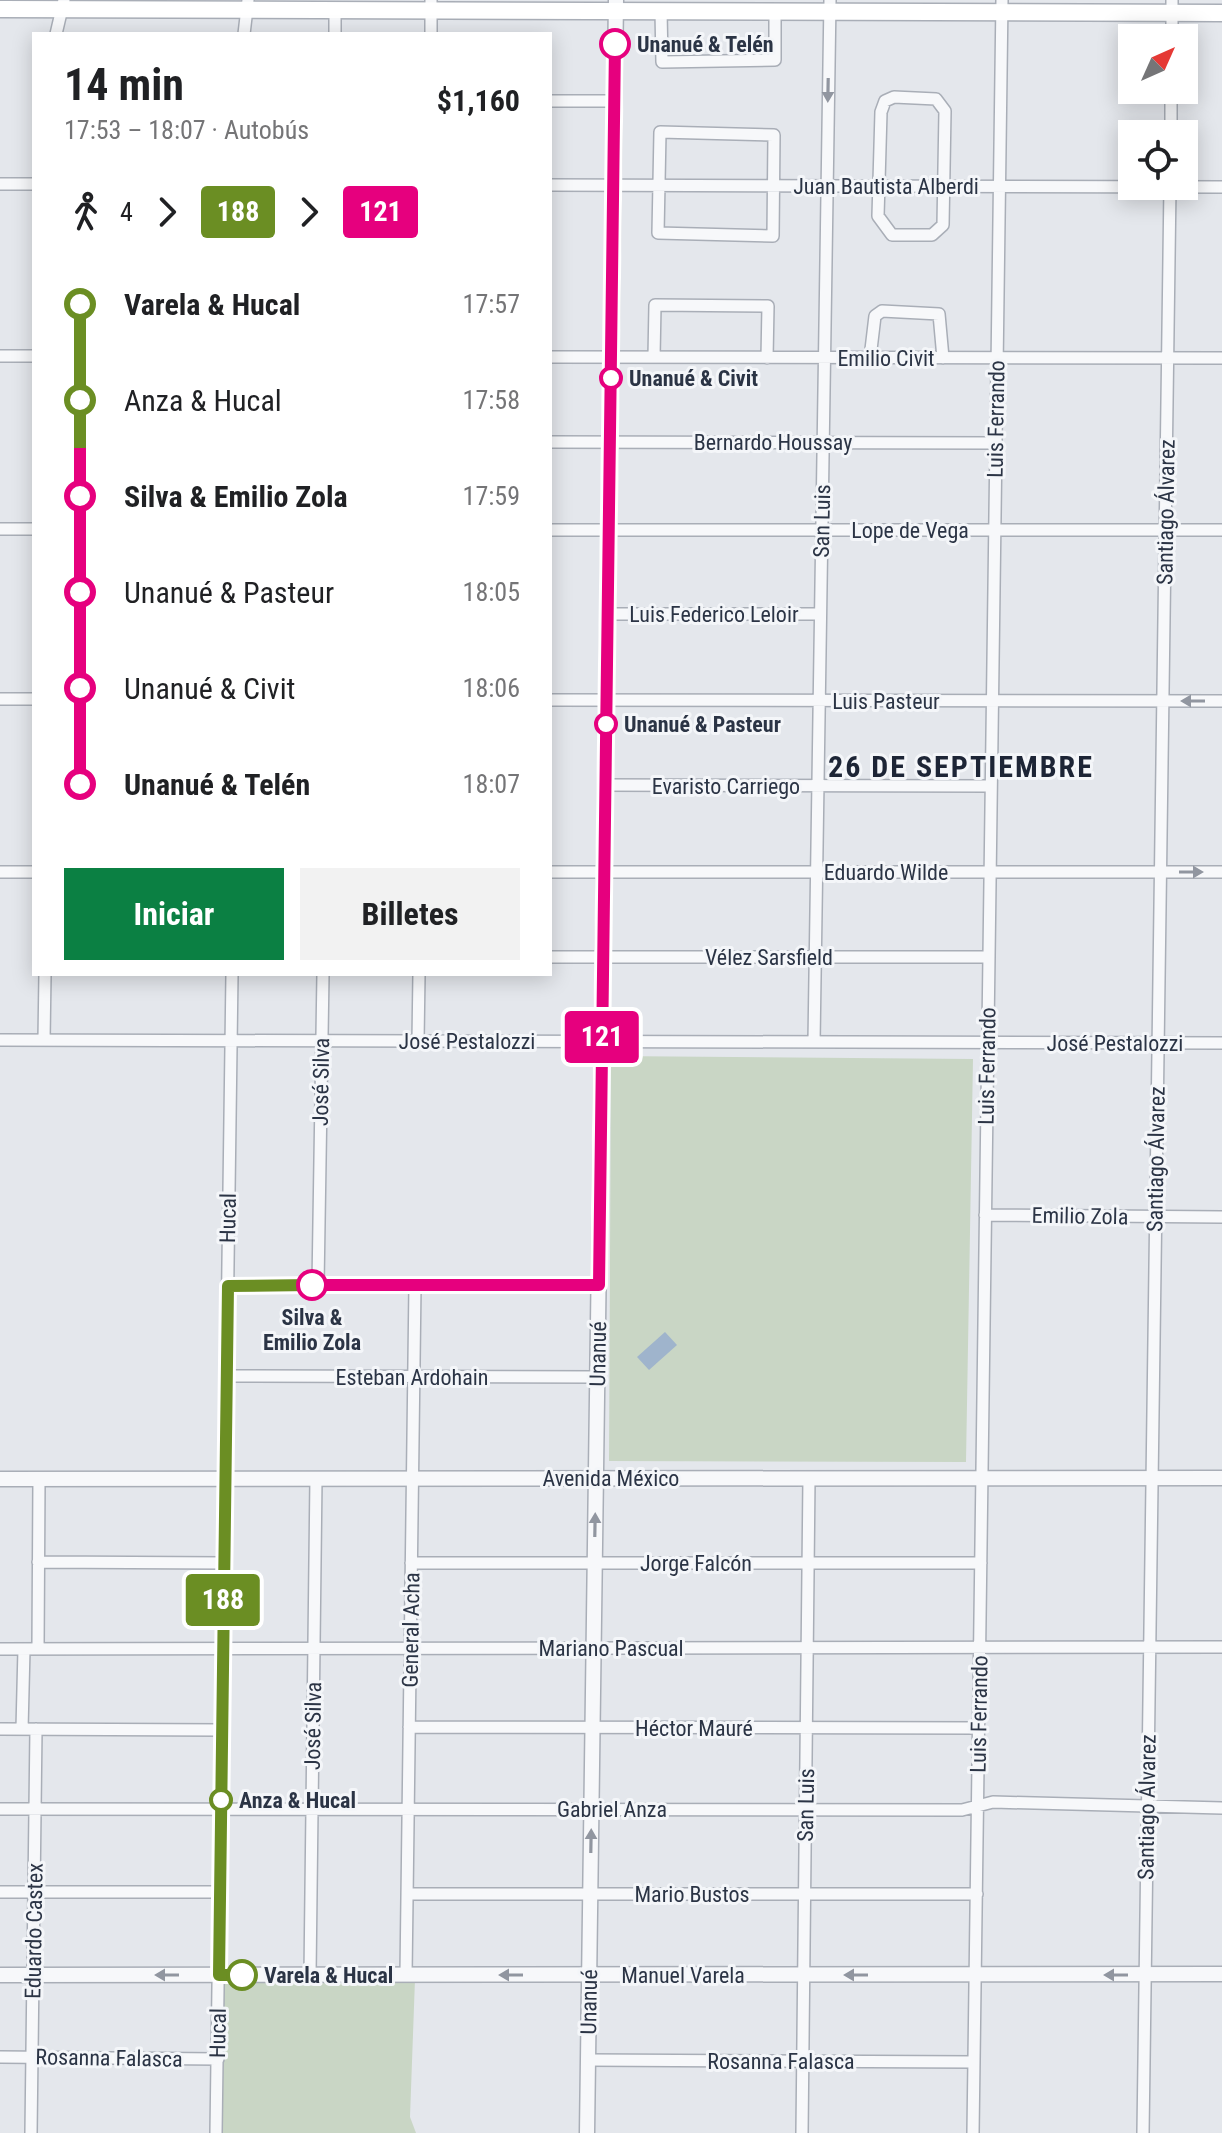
<!DOCTYPE html>
<html lang="es">
<head>
<meta charset="utf-8">
<style>
  body { margin:0; font-family:"Roboto Condensed",sans-serif; background:#f2f2f2; color:#202124; height:100vh; display:flex; flex-direction:column; font-size:30px; white-space:nowrap }
  * { box-sizing:border-box; margin:0 }
  p { font-size:26px; color:#757577 }
  .icon { flex:none; width:44px; height:44px; fill:none; stroke:currentColor; stroke-width:2; stroke-linecap:round; stroke-linejoin:round }
  .map { position:relative; flex:1; overflow:hidden }
  .details { position:absolute; left:32px; top:32px; width:520px; height:944px; display:flex; flex-direction:column; background:#fff; border-radius:0px; box-shadow:0 4px 20px #0003 }
  .details>* { flex:none }
  .badge { padding:0 16px; border-radius:6px; font-size:28px; line-height:52px }
  .needle { width:52px; rotate:45deg }
  .tools { position:absolute; left:1118px; top:24px; display:grid; gap:16px }
  .tools a { display:grid; place-items:center; width:80px; height:80px; border-radius:0px; background:#fff; box-shadow:0 4px 20px #0003; font-size:40px }
  .map>.badge { position:absolute; translate:-50% -50%; box-shadow:0 0 0 4px #fff }
  .legs { display:flex; align-items:center; gap:12px; height:88px; padding:0 32px; font-size:26px }
  .legs p { margin-inline-start:auto }
  .overview { display:flex; align-items:center; justify-content:space-between; height:136px; padding:0 32px }
  h1 { font-size:44px; font-weight:700; line-height:60px }
  .action { display:flex; gap:16px; margin-top:auto; padding:16px 32px }
  .action a { flex:1; height:92px; border-radius:0px; background:#0b8043; color:#fff; font-size:32px; font-weight:700; line-height:92px; text-align:center }
  .action a+a { background:#f2f2f2; color:#202124 }
  ul { padding:0 32px; list-style:none }
  li { display:flex; align-items:center; gap:28px; height:96px; font-size:30px }
  li i { display:grid; place-items:center; width:12px; height:100%; margin:0 10px; background:currentColor }
  li i::after { content:''; width:20px; height:20px; margin:-10px; border:6px solid; border-radius:50%; background:#fff }
  li p { margin-inline-start:auto }
  li:first-child i { background:linear-gradient(#0000 50%,currentColor 0) }
  li:last-child i { background:linear-gradient(currentColor 50%,#0000 0) }
  .map>svg:first-child { display:block }
  .green { fill:#c9d6c5 }
  .water { fill:#9fb4cc }
  .lines { fill:none; stroke-linecap:round; stroke-linejoin:round }
  .minor-casing { stroke:#a9aeb7; stroke-width:14 }
  .tertiary-casing { stroke:#a9aeb7; stroke-width:17 }
  .secondary-casing { stroke:#a9aeb7; stroke-width:19 }
  .minor { stroke:#f7f8fa; stroke-width:11 }
  .tertiary { stroke:#f7f8fa; stroke-width:14 }
  .secondary { stroke:#fff; stroke-width:16 }
  .oneway { fill:#9196a0 }
  .line-1-casing { stroke:#fff; stroke-width:18 }
  .line-2-casing { stroke:#fff; stroke-width:18 }
  .line-1 { stroke:#6b8e23; stroke-width:12 }
  .line-2 { stroke:#e6007e; stroke-width:12 }
  .stop-2-dot { fill:#fff; stroke:#e6007e; stroke-width:4 }
  .stop-1-dot { fill:#fff; stroke:#6b8e23; stroke-width:4 }
  .labels { text-anchor:middle; dominant-baseline:central; stroke-width:6; stroke-linejoin:round; paint-order:stroke }
  .stop-label { font-size:22px; font-weight:bold; fill:#2b3445; stroke:#f4f6f9; text-anchor:start }
  .street-label { font-size:22px; fill:#2b3445; stroke:#f4f6f9 }
  .district-label { font-size:30px; font-weight:bold; letter-spacing:2px; fill:#1d2536; stroke:#f4f6f9 }
</style>
</head>
<body>
<div class="map">
<svg width="1222" height="2133" viewBox="0 0 1222 2133">
  <rect width="100%" height="100%" fill="#e4e7ec"/>
  <path class="green" d="M611,1056L973,1059L966,1462L609,1461Z
    M219,1978L415,1979L410,2117L416,2133H218Z"/>
  <path class="water" d="M665,1332L677,1345L649,1370L637,1357Z"/>
  <g class="lines">
    <g class="minor-casing">
      <path id="minor" d="M335,10V34
        M661,11L662,62L775,60V11
        M56,34L64,0
        M244,34L248,0
        M431,34V0
        M1172,38V0
        M894,97L936,99L945,111L943,225L932,235H892L878,216L881,112L885,101Z
        M550,101H614
        M660,132L774,135L773,236L658,233Z
        M1171,134V90
        M0,184H34
        M550,185L1222,187
        M0,356H34
        M550,357L1222,358
        M654,357L655,305L768,306L767,358
        M870,358L875,316L882,311L939,314L943,358
        M550,442L996,443
        M0,529H34
        M550,530H1222
        M608,614H820
        M0,699H34
        M550,700L1222,701
        M605,785L991,786
        M0,872H34
        M550,872H1222
        M550,957H989
        M0,1040L1222,1043
        M44,1040L45,974
        M418,1041L419,974
        M814,1042L830,0
        M985,1215L1222,1217
        M318,1285L323,974
        M228,1286L599,1285
        M226,1376L597,1377
        M38,1562L224,1563
        M411,1563H981
        M38,1648L39,1479
        M0,1649L1222,1647
        M409,1727L979,1728
        M0,1729L222,1730
        M22,1729L24,1649
        M0,1809L962,1810L993,1802L1222,1808
        M0,1892H220
        M407,1894H977
        M310,1975L316,1478
        M406,1975L415,1285
        M0,2057L218,2059
        M588,2060L974,2062
        M31,2133L36,1729
        M216,2133L232,974
        M802,2133L809,1478
        M973,2133L1002,0
        M1143,2133L1170,186"/>
    </g>
    <g class="tertiary-casing">
      <path id="tertiary" d="M0,1479L1222,1478
        M0,1975L1222,1974
        M587,2133L616,0"/>
    </g>
    <g class="secondary-casing">
      <path id="secondary" d="M0,9L1222,13"/>
    </g>
    <use href="#minor" class="minor"/>
    <use href="#tertiary" class="tertiary"/>
    <use href="#secondary" class="secondary"/>
  </g>
  <defs><path id="oneway-solid" d="M-6-.8H1V-3.2L6.5 0L1 3.2V.8H-6Z" transform="scale(2)"/></defs>
  <g class="oneway">
    <use href="#oneway-solid" transform="translate(828 90) rotate(91)"/>
    <use href="#oneway-solid" transform="translate(1193 701) rotate(-180)"/>
    <use href="#oneway-solid" transform="translate(1191 872)"/>
    <use href="#oneway-solid" transform="translate(595 1525) rotate(-89)"/>
    <use href="#oneway-solid" transform="translate(591 1841) rotate(-89)"/>
    <use href="#oneway-solid" transform="translate(167 1975) rotate(180)"/>
    <use href="#oneway-solid" transform="translate(511 1975) rotate(-180)"/>
    <use href="#oneway-solid" transform="translate(856 1975) rotate(180)"/>
    <use href="#oneway-solid" transform="translate(1116 1975) rotate(180)"/>
  </g>
  <g class="lines">
    <g class="line-1-casing">
      <path id="line-1" d="M242,1975H219L228,1286L312,1285"/>
    </g>
    <g class="line-2-casing">
      <path id="line-2" d="M312,1285H599L615,44"/>
    </g>
    <use href="#line-1" class="line-1"/>
    <use href="#line-2" class="line-2"/>
  </g>
  <g class="stop-2-dot">
    <circle cx="615" cy="44" r="14"/>
    <circle cx="611" cy="378" r="10"/>
    <circle cx="606" cy="724" r="10"/>
    <circle cx="312" cy="1285" r="14"/>
  </g>
  <g class="stop-1-dot">
    <circle cx="221" cy="1800" r="10"/>
    <circle cx="242" cy="1975" r="14"/>
  </g>
  <g class="labels">
    <g class="stop-label">
      <text x="637" y="44">Unanué &amp; Telén</text>
      <text x="629" y="378">Unanué &amp; Civit</text>
      <text x="624" y="724">Unanué &amp; Pasteur</text>
      <text x="312" y="1317" text-anchor="middle">Silva &amp;<tspan x="312" dy="25">Emilio Zola</tspan></text>
      <text x="239" y="1800">Anza &amp; Hucal</text>
      <text x="264" y="1975">Varela &amp; Hucal</text>
    </g>
    <g class="street-label">
      <text x="886" y="186">Juan Bautista Alberdi</text>
      <text x="886" y="358">Emilio Civit</text>
      <text transform="translate(996 419) rotate(-89)">Luis Ferrando</text>
      <text x="773" y="442">Bernardo Houssay</text>
      <text transform="translate(1166 512) rotate(-89)">Santiago Álvarez</text>
      <text transform="translate(822 521) rotate(-89)">San Luis</text>
      <text x="910" y="530">Lope de Vega</text>
      <text x="714" y="614">Luis Federico Leloir</text>
      <text x="886" y="701">Luis Pasteur</text>
      <text x="726" y="786">Evaristo Carriego</text>
      <text x="886" y="872">Eduardo Wilde</text>
      <text x="769" y="957">Vélez Sarsfield</text>
      <text x="467" y="1041">José Pestalozzi</text>
      <text x="1115" y="1043">José Pestalozzi</text>
      <text transform="translate(987 1066) rotate(-89)">Luis Ferrando</text>
      <text transform="translate(321 1082) rotate(-89)">José Silva</text>
      <text transform="translate(1156 1159) rotate(-89)">Santiago Álvarez</text>
      <text transform="translate(1080 1216) rotate(1)">Emilio Zola</text>
      <text transform="translate(228 1218) rotate(-89)">Hucal</text>
      <text transform="translate(598 1354) rotate(-89)">Unanué</text>
      <text x="412" y="1377">Esteban Ardohain</text>
      <text x="611" y="1478">Avenida México</text>
      <text x="696" y="1563">Jorge Falcón</text>
      <text transform="translate(411 1630) rotate(-89)">General Acha</text>
      <text x="611" y="1648">Mariano Pascual</text>
      <text transform="translate(979 1714) rotate(-89)">Luis Ferrando</text>
      <text transform="translate(313 1726) rotate(-89)">José Silva</text>
      <text x="694" y="1728">Héctor Mauré</text>
      <text transform="translate(806 1805) rotate(-89)">San Luis</text>
      <text transform="translate(1147 1807) rotate(-89)">Santiago Álvarez</text>
      <text x="612" y="1809">Gabriel Anza</text>
      <text x="692" y="1894">Mario Bustos</text>
      <text transform="translate(34 1931) rotate(-89)">Eduardo Castex</text>
      <text x="683" y="1975">Manuel Varela</text>
      <text transform="translate(589 2002) rotate(-89)">Unanué</text>
      <text transform="translate(218 2033) rotate(-89)">Hucal</text>
      <text transform="translate(109 2058) rotate(1)">Rosanna Falasca</text>
      <text x="781" y="2061">Rosanna Falasca</text>
    </g>
    <g class="district-label">
      <text x="961" y="766">26 DE SEPTIEMBRE</text>
    </g>
  </g>
</svg>
<div class="tools">
<a><svg class="needle" viewBox="-14 -14 28 28"><path d="M0-13l5 13h-10z" fill="#e53935"/><path d="M0 13l5-13h-10z" fill="#757577"/></svg></a>
<a><svg class="icon" aria-label="locate" viewBox="0 0 24 24"><circle cx="12" cy="12" r="6"/><path d="M12 2v4M12 18v4M2 12h4M18 12h4"/></svg></a>
</div>
<b class="badge" style="left:223px;top:1600px;background:#6b8e23;color:#fff">188</b>
<b class="badge" style="left:602px;top:1037px;background:#e6007e;color:#fff">121</b>
<section class="details">
<div class="overview"><div><h1>14 min</h1><p>17:53 – 18:07 · Autobús</p></div><b>$1,160</b></div>
<div class="legs"><svg class="icon" aria-label="walk" viewBox="0 0 24 24"><circle cx="13" cy="4" r="2"/><path d="M13 8l-2 6 4 7M11 14l-3 7M7 12l3-4h3l4 4"/></svg>4<svg class="icon" aria-label="forward" viewBox="0 0 24 24"><path d="M9 5l7 7-7 7"/></svg><b class="badge" style="background:#6b8e23;color:#fff">188</b><svg class="icon" aria-label="forward" viewBox="0 0 24 24"><path d="M9 5l7 7-7 7"/></svg><b class="badge" style="background:#e6007e;color:#fff">121</b></div>
<ul>
<li><i style="color:#6b8e23"></i><b>Varela &amp; Hucal</b><p>17:57</p></li>
<li><i style="color:#6b8e23"></i><span>Anza &amp; Hucal</span><p>17:58</p></li>
<li><i style="color:#e6007e"></i><b>Silva &amp; Emilio Zola</b><p>17:59</p></li>
<li><i style="color:#e6007e"></i><span>Unanué &amp; Pasteur</span><p>18:05</p></li>
<li><i style="color:#e6007e"></i><span>Unanué &amp; Civit</span><p>18:06</p></li>
<li><i style="color:#e6007e"></i><b>Unanué &amp; Telén</b><p>18:07</p></li>
</ul>
<div class="action"><a>Iniciar</a><a>Billetes</a></div>
</section>
</div>
</body>
</html>
